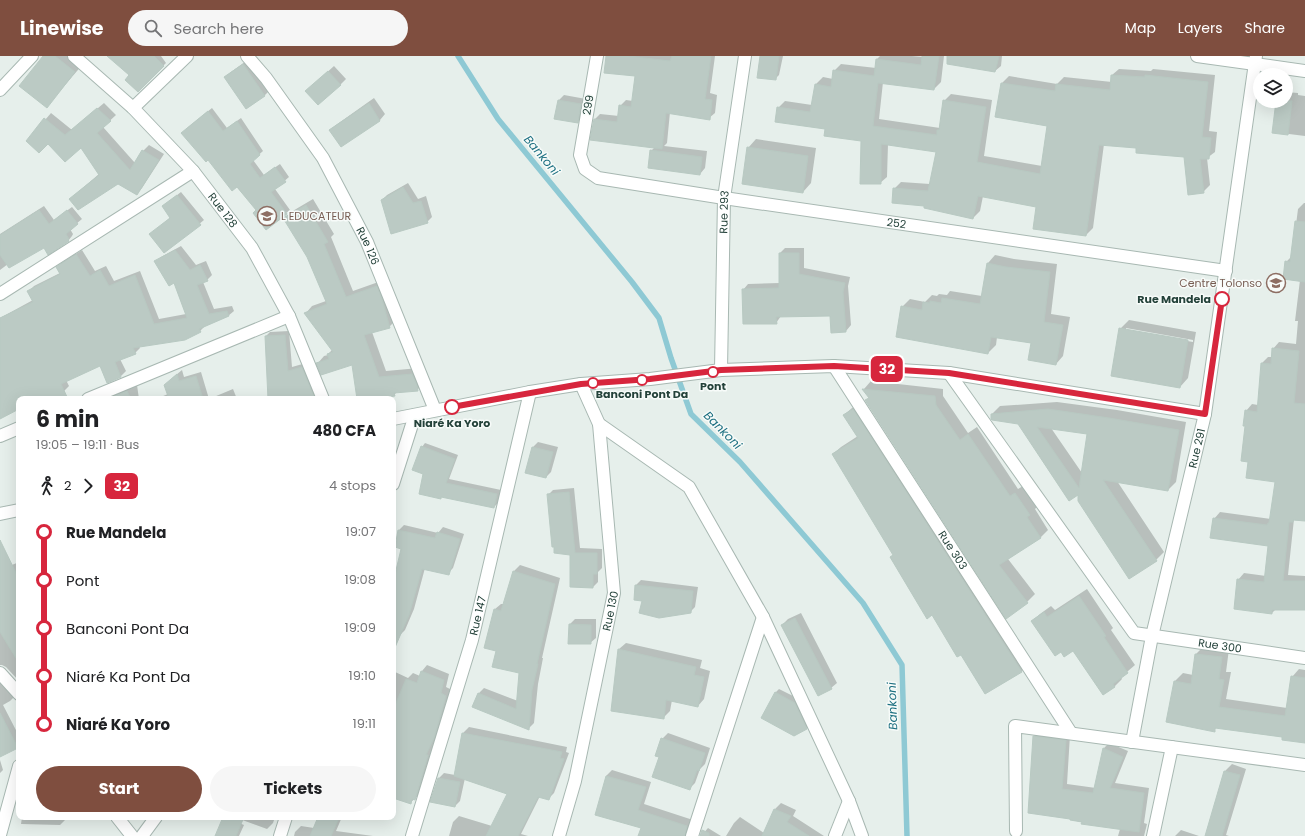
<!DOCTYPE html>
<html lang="en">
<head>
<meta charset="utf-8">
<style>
  body { margin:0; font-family:Poppins,sans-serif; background:#f6f6f6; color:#202124; height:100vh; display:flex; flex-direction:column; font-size:15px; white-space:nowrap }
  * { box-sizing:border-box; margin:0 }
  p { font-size:13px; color:#757577 }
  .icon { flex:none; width:22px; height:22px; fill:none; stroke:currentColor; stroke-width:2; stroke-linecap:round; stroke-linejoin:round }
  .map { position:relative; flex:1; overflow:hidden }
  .sheet { position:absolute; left:16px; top:340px; width:380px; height:424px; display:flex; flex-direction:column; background:#fff; border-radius:8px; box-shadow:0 4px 16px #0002 }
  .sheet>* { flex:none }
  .badge { padding:0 8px; border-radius:6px; font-size:14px; line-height:26px }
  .tools { position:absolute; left:1253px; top:12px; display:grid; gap:8px }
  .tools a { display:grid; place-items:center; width:40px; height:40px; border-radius:50%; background:#fff; box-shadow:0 4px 16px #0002; font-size:20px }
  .map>.badge { position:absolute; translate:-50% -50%; box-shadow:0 0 0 2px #fff }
  .legs { display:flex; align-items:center; gap:6px; height:44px; padding:0 20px; font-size:13px }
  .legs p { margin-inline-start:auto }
  .summary { display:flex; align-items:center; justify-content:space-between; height:68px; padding:0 20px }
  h1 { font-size:22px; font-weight:700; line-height:30px }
  .button { display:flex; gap:8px; margin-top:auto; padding:8px 20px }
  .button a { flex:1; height:46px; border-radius:24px; background:#7f4e3f; color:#fff; font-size:16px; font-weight:700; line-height:46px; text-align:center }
  .button a+a { background:#f6f6f6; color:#202124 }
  ul { padding:0 20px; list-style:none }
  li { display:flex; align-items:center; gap:14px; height:48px; font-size:15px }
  li i { display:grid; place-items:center; width:6px; height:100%; margin:0 5px; background:currentColor }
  li i::after { content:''; width:10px; height:10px; margin:-5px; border:3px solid; border-radius:50%; background:#fff }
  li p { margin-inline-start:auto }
  li:first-child i { background:linear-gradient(#0000 50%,currentColor 0) }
  li:last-child i { background:linear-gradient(currentColor 50%,#0000 0) }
  header { display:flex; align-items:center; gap:24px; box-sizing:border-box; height:56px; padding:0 20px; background:#7f4e3f; color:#fff }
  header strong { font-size:19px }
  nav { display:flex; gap:22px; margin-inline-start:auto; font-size:14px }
  .search { width:280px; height:36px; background:#f6f6f6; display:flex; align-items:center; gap:10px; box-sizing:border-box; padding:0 14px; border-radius:22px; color:#757577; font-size:15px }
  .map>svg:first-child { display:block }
  .shadow { fill:#0003; fill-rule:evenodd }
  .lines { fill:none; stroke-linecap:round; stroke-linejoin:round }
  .stream { stroke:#8ec9d4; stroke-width:5.5 }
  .building { fill:#bbcac4; stroke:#b8c9c2; fill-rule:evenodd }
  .minor-casing { stroke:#a8b8b2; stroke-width:14 }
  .minor { stroke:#fff; stroke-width:12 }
  .line-1-casing { stroke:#fff; stroke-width:9 }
  .line-1 { stroke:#d7263d; stroke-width:6 }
  .stop-1-dot { fill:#fff; stroke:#d7263d; stroke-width:2 }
  .labels { text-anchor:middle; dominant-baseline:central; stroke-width:3; stroke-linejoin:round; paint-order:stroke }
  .street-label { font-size:11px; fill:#24423a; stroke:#f7fbf9 }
  .education-label { font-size:11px; fill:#785e54; stroke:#f7fbf9; text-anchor:start }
  .stop-label { font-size:11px; font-weight:bold; fill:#24423a; stroke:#f7fbf9 }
  .water-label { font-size:12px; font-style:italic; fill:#1c6f80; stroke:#f7fbf9 }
</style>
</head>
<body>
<header>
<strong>Linewise</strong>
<div class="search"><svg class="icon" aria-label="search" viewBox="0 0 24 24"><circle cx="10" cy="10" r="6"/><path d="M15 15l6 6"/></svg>Search here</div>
<nav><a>Map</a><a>Layers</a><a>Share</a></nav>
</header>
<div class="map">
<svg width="1305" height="780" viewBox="0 0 1305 780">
  <rect width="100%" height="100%" fill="#e6efeb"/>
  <path class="shadow" d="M44,0H73L83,8L54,42Z
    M109,0H161L166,7L138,35L130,19Z
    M607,0H715L710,37L717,39L715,57L709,62L670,56L667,87L664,90L707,95L705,112L700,118L651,95L655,91L595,63L600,58L619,60L620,50L626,44L633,45L636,20Z
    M763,0H783L779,19L775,23Z
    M880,0H912L923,1V0H944L941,26L934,33L883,26L879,63L940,72L944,45L951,38L992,44L984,100L1042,110L1048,69L1002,27L1009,20L1057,28L1064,21L1112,26V19L1119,13L1151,15L1153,13L1215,19L1209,75L1217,76L1215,96L1207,102L1210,129L1203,136L1185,100L1137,91L1104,88L1093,172L1086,179L1037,150L983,140L980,155L973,162L925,149L894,133L901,126L930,128L937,95L888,88L887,121L880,127L862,84L826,72L778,52L785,45L812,49L816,28L823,21L833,23L834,15L841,8L876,12L877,3Z
    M972,0H1002L1001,10L995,15Z
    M249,3L270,34L265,39L247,52L225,21L231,16Z
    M334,10L346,23L340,29L312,30Z
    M1286,36L1298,37V39L1305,40V80L1273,76L1277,45H1286Z
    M564,39L586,43L583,61L577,66L559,44Z
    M374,42L385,58L380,64L341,90L330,74L336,69Z
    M104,47L116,59L103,71L135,107L143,95L149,89L164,98L142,132L136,138L118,127L70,143L99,118L81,91L27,85L51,57L72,74Z
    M212,52L227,72L241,62L263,95L253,104L264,119L280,108L289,121L275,133L290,154L266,172L257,154L186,73Z
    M756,83L816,92L811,127L803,136L748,92Z
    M408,127L418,143L426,140L432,161L427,166L382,144L387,139Z
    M181,136L204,164L165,196L151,178L171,161L163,150Z
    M313,143L334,178L331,181L353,235L384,224L396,264L389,271L372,276L386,315L419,312L424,327L417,334L397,336L394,339L368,343H359L353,307H318L324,300L328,299V298L333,293L306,257L312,250L326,245L308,200L284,162L291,156Z
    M1304,147H1305V464L1294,463L1288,519L1305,520V553H1276L1272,557L1238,524L1244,517L1266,520L1269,489L1214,463L1220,456L1271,463L1276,425L1249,405L1246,355L1252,348L1258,349L1262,307L1268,301H1272L1273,293L1279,286L1296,288L1298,265H1295L1300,224L1286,206L1292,200L1298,153Z
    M44,150L54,164L72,151L82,163L70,173L73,178L72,180L68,185L44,190L8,208L0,214V178Z
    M181,190L196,209L206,205L212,219L207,224L203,226L214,253L232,250L234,255L228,260L205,270L200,275L139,290L140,292L135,297L120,303L126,315L121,320L107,326L100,309L66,324L69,330L64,335L36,343H19V352L0,362V262L33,244L29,235L34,230L60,217L57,212L62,207L82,194L95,215L106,210L114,225L140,215L159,263L186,258L174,226L156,206L161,201Z
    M785,192H804V212L850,221L848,230L851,269L846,275L832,276L831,259L781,260L776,267L743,234L748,228L780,227V197Z
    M995,199L1014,203L1057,208L1051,258L1070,261L1063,300L1056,308L1032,287L997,281L996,289L988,297L902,251L910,243L925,246L932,239L937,240L939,238L947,239L950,235L982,240L988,207Z
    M1129,264L1196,276L1188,322L1180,331L1120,273ZM1126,272L1193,284V286L1126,274Z
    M289,275L292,311L306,307L318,336L314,341L308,343H271L266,280L270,276Z
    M182,314L184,321L201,316L209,343L233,333L237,343H156L168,338L170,324Z
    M871,325L943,333V340L968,377L977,371L1018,433L1023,430L1037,451L1035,453L1048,474L1040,482L1008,503L1035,538L1027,546L1006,561L864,333Z
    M137,329L139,343H105L106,342Z
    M861,346L1029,607L1022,615L985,637L961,598L894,498L833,398L841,391L858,380L844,359L852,352Z
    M1057,346L1117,354L1186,366L1176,426L1168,434L1117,425L1164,496L1156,504L1080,437L1019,367L993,363L992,358L1000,350ZM1051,372L1088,377L1082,417Z
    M538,386L558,391L551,416L546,421L526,416L533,391Z
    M425,387L458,399L449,423L501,434L498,447L494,451L442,440L441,442L424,417L422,391Z
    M574,432L580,492L602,493V512L598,516V526L593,531L571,498L548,439L553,434Z
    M404,469L438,477L443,471L464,478L453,512L448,517L425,512L414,553L405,574L400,579L393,576V517L396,518L402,492L399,474Z
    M19,506V625L6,611L2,609H0V514Z
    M520,509L560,522L542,602H543L538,628L534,667L528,673L478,638L484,632L518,645L521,616L497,594L495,553L501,548H504L514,515Z
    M641,524L698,531L695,551L690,556L635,543L636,529Z
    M1087,533L1113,572L1111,574L1135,609L1121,621L1122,623L1115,630L1104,638L1073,594L1061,595L1032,565L1040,558L1051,550L1055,554Z
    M801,557L837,627L831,632L782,569L788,563Z
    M575,563H596V582L590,587L570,568Z
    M626,587L702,604L700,612L710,615L704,643L698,650L672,644L670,655L663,662L619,593Z
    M1204,590L1229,593L1226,616H1231L1226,643L1287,652L1292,621L1299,613L1305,614V686L1283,680L1217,671L1214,674L1175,625L1183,617L1193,619L1196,598Z
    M427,609L449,618L446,631L452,634L439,675L432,693H434L421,737L410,747L393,741V615L408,622L413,617L420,620L422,615Z
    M0,617L15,640L10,645L3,649L19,680V690L0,700Z
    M779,633L799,643L811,668L807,672L775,637Z
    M469,671L567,691L566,696L569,697L554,737L548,743L540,740L521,778L528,780H449L453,766L459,760L492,770L509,737L465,722L460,745L455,750L439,722L444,717L455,719L463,677Z
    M1039,675L1070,679L1067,728L1096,732L1104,692L1109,687L1128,695L1115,727L1149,732L1144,767L1147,768L1144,780H1118L1120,773L1071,764L1034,680Z
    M668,677L710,692L705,708L700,713L695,727L689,733L660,700L662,683Z
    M0,704L3,714L0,717Z
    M1232,708L1246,713L1226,779L1229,780H1206L1225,715Z
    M612,714L651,726L644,748L693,764L694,780H639L643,771L606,720Z
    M781,747L796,754L793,760L824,780H726L734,767L740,761L764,777L775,753Z
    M22,761H65V764L60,769L21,768Z
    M234,761H275L273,767L267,773Z
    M319,761H342L336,775L373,780H294L295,776L301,770L314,772Z
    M227,762L244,769L239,780H216Z
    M708,772L721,780H701Z
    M1181,774L1199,780H1175Z"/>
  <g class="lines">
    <path class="stream" d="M458,0L498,63L632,226L659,262L671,302L691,358L740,406L863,547L902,609L907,780"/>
  </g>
  <path class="building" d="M43,0H55L75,16L47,52L19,30Z
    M107,0H154L164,10L138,36L125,24L129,19Z
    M606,0H628L670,5L672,0H711L705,43L712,44L710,64L666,57L662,93L590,84L594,63L617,66L619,49L631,51L635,20L604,17Z
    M760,0H779L776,24L757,22Z
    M922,0H939L934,34L878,27L873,70L937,79V74H939L943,44L986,51L977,106L1040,118L1047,70L995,61L1001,27L1055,35L1056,28L1110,34L1111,19L1145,21V19L1208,26L1202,81L1211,82L1209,103H1200L1204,137L1188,139L1184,101L1136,97V92L1099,89L1086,180L1033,173L1036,151L978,140L973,163L924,152V150L892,147L893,132L928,135L936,96L881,88V128H860L861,85L824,80L825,73L775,66L777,51L810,56L815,28L831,31L833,14L874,20L876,3L921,9Z
    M947,0H999L995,16L947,8Z
    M243,8L265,40L246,53L224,21Z
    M328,15L341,29L318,49L305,35Z
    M558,44L581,48L578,67L554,63Z
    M1276,45H1292L1288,79L1272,77Z
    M369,47L380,65L341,91L329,74Z
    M97,52L111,65L97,77L130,114L142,94L159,104L137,139L118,128L78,154L69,143L99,119L81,92L65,106L48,88L39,97L26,85L44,62L65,79Z
    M208,55L223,75L237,65L260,99L250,108L260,122L275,111L286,126L271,136L287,158L266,174L253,157L256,154L237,131L232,135L208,104L206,106L181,77Z
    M747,91L808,100L803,137L742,128Z
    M650,94L702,101L700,119L648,112Z
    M403,131L413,147L421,145L428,167L391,178L381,144Z
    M177,139L201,169L164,197L149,178L170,162L162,150Z
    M306,149L328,186L324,188L346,241L377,230L382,243L390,272L364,279L379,321L412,318L417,329L418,335L394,337L395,340L374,343H357L352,309L321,319L316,307L329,303L327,298L333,296L304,257L327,248L307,201L283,162Z
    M39,154L49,168L67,154L78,168L66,178L69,183L68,184L69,185L48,199L44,192L9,212L0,199V179Z
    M1295,165L1305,166V226L1283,223L1285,205L1290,206Z
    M175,194L190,214L200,209L208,225L197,229L209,258L227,255L229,260L199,273L201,276L185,284L133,292L136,298L115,306L121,321L107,327L100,310L61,328L68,343H19V353L0,363V262L33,246L27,235L60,218L56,211L76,198L90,220L100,214L109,230L135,219L154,268L187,262L174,227L169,230L154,205Z
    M779,197H799V218L845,227L843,236L846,276L831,277L830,260L776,261L777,268H743L742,233L779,232Z
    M987,207L1006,211L1050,216L1044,266L1063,269L1056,309L1028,304L1031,287L991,281L988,298L896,281L901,250L922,254L923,246L930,247V245L941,247L942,242L980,248Z
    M1119,272L1188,284L1180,332L1111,320Z
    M285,279L288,315L302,311L315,343H268L265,280Z
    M1272,292L1299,295L1294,347L1305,348V465L1293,464V466H1289L1283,525H1305V554H1272V558L1234,553L1237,523L1264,526L1268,490L1210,482L1213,462L1267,469L1268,467H1269L1275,426L1246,422L1248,406L1241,405L1245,370H1243L1245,354L1257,356L1261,307L1271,308Z
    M177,318L179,325L196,320L203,343H169L164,329Z
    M862,333L935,340L936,349L960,384L968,378L1010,440L1015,437L1030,459L1027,461L1041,482L999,509L1028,547L1006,563L865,344L869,342Z
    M127,335L131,343H114L113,341Z
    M853,353L1022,616L985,638L961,599L957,601L932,559L927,563L890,501L893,499L832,398L858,382L843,359Z
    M1048,353L1109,362L1179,374L1168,435L1103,424L1157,505L1129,523L1078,445V439L1069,445L1018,368L992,364L991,363V358ZM1037,371L1087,378L1079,432Z
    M421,390L455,403L446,427L497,438L494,452L441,441V443L419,438L423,418L412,414Z
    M532,391L553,396L546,422L525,417Z
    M569,436L575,497H597V518H593V532L570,531V499L554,497V491H552L547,438Z
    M398,474L435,482L437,476L460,483L449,519L422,513L409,559L393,596V527L401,493L395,491Z
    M0,484L19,523V607L0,576Z
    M513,515L555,528L537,608H538L532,634L529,674L472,651L478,637L516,653L519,617L492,611L496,595L484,592L494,553L501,555Z
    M635,529L693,535L691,557L659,562L639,557L642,545L634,544Z
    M1079,540L1106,580L1104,581L1128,617L1113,628L1115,631L1103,639L1073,595L1064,601L1061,596L1055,600L1031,565L1044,556L1047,561Z
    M795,562L832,633L818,640L781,569Z
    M569,568L591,569V588H568Z
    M618,593L696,611L694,619L704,621L698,651L666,644L664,663L611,655Z
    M1195,598L1222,601L1219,623L1224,624L1219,651L1285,660L1291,620L1305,622V687L1282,684V681L1215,672V676L1166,666L1174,625L1191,628Z
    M421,615L444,624L441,637L446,640L434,682L426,699H428L415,744L412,743L411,748L393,742V654L406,623L417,627Z
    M775,636L795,647L807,673L794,680L761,662Z
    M0,657L18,692L0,701Z
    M462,677L562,696L560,702L564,703L549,744L538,741L518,780H486L507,738L454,720Z
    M1033,680L1066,684L1062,733L1093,737L1103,692L1123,701L1110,732L1144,737L1139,776L1081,768L1082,766L1070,764V763L1028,757Z
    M661,682L705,697L699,715L697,714L690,734L652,721L659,701L655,700Z
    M1224,715L1240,719L1222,780H1205Z
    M606,720L646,731L638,754L687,770L685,780H638L641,772L595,759Z
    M438,722L460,726L455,751L430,746Z
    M774,753L791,760L787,766L809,780H762Z
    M223,761H244L236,780H215Z
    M318,761H330L338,764L331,780H310Z
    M702,774L709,777V780H700Z"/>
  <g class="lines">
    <g class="minor-casing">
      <g id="minor">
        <path id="s1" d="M74,0L133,52L193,115L252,192L289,260L323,343"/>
        <path id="s2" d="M247,0L266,22L323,102L367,186L435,354"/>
        <path id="s3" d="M597,0L580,99L585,113L598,122L724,142L1226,215"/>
        <path d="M1197,0L1305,15"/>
        <path d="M0,34L32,0"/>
        <path d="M133,52L187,0"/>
        <path d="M0,238L193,115"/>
        <path id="s4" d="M834,310L1071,677"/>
        <path id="s5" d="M721,314L724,142L745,0"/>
        <path id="s6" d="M949,317L1134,577L1305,602"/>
        <path d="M88,343L289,260"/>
        <path d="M393,363L530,336L581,328L650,323L721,314L834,310L949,317L1205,358"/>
        <path d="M599,368L689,431L763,561L849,745L862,780"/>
        <path d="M0,380L19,372"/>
        <path d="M393,428L415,359"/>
        <path d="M0,458L19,454"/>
        <path d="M0,617L19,638"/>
        <path id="s7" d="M1132,686L1152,580L1205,358L1256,0"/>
        <path d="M117,761L132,780"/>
        <path d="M1016,775L1015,670L1305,709"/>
        <path d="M0,779L19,710"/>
        <path d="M142,780L156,761"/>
        <path d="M280,780L286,761"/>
        <path id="s8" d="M412,780L472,584L530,336"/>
        <path id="s9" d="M559,780L575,725L614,537L599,368L581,328"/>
        <path d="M692,780L763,561"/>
        <path d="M835,780L849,745"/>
        <path d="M1153,780L1172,691"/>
      </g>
    </g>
    <use href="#minor" class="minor"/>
  </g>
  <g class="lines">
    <g class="line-1-casing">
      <path id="line-1" d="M452,351L581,328L650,323L721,314L834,310L949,317L1205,358L1222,243"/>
    </g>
    <use href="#line-1" class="line-1"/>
  </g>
  <defs>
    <g id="school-ring" transform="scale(1)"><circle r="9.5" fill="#f7fbf9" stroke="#8d6e63" stroke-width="1.5"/><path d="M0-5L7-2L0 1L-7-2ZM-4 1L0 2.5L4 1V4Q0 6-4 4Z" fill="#8d6e63"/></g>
    <g id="university-ring" transform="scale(1)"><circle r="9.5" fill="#f7fbf9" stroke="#8d6e63" stroke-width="1.5"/><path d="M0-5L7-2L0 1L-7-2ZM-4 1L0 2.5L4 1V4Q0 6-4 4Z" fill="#8d6e63"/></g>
  </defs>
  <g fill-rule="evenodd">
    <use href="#school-ring" x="267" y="160"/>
    <use href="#university-ring" x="1276" y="227"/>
  </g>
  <g class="stop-1-dot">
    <circle cx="1222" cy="243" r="7"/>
    <circle cx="713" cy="316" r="5"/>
    <circle cx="642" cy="324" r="5"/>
    <circle cx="593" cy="327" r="5"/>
    <circle cx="452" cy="351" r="7"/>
  </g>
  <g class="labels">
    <g class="street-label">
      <text transform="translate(588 49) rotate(-81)">299</text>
      <text stroke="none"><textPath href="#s1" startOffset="215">Rue 128</textPath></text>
      <text stroke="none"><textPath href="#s5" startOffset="158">Rue 293</textPath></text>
      <text stroke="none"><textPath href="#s3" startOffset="433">252</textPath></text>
      <text stroke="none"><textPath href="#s2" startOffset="226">Rue 126</textPath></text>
      <text stroke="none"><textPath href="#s7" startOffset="301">Rue 291</textPath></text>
      <text stroke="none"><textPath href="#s4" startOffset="219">Rue 303</textPath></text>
      <text stroke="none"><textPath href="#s9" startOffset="231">Rue 130</textPath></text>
      <text stroke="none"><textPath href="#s8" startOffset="230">Rue 147</textPath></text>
      <text stroke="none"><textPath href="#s6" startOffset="406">Rue 300</textPath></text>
    </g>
    <g class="education-label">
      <text x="281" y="160">L EDUCATEUR</text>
      <text x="1262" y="227" text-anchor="end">Centre Tolonso</text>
    </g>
    <g class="stop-label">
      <text x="1211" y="243" text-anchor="end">Rue Mandela</text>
      <text x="713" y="330">Pont</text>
      <text x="642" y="338">Banconi Pont Da</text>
      <text x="452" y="367">Niaré Ka Yoro</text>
    </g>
    <g class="water-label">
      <text transform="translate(542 99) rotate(50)">Bankoni</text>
      <text transform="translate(723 374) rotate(45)">Bankoni</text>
      <text transform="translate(892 650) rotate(-92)">Bankoni</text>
    </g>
  </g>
</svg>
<div class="tools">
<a><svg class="icon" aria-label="layers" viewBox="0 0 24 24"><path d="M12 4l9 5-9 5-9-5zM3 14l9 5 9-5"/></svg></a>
</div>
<b class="badge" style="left:887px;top:313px;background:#d7263d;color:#fff">32</b>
<section class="sheet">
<div class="summary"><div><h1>6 min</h1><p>19:05 – 19:11 · Bus</p></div><b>480 CFA</b></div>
<div class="legs"><svg class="icon" aria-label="walk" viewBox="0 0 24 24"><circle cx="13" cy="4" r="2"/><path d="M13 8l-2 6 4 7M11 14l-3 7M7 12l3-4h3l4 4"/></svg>2<svg class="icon" aria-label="forward" viewBox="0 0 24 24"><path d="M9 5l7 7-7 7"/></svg><b class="badge" style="background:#d7263d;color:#fff">32</b><p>4 stops</p></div>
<ul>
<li><i style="color:#d7263d"></i><b>Rue Mandela</b><p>19:07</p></li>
<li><i style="color:#d7263d"></i><span>Pont</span><p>19:08</p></li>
<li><i style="color:#d7263d"></i><span>Banconi Pont Da</span><p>19:09</p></li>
<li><i style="color:#d7263d"></i><span>Niaré Ka Pont Da</span><p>19:10</p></li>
<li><i style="color:#d7263d"></i><b>Niaré Ka Yoro</b><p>19:11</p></li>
</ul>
<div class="button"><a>Start</a><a>Tickets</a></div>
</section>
</div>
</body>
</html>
